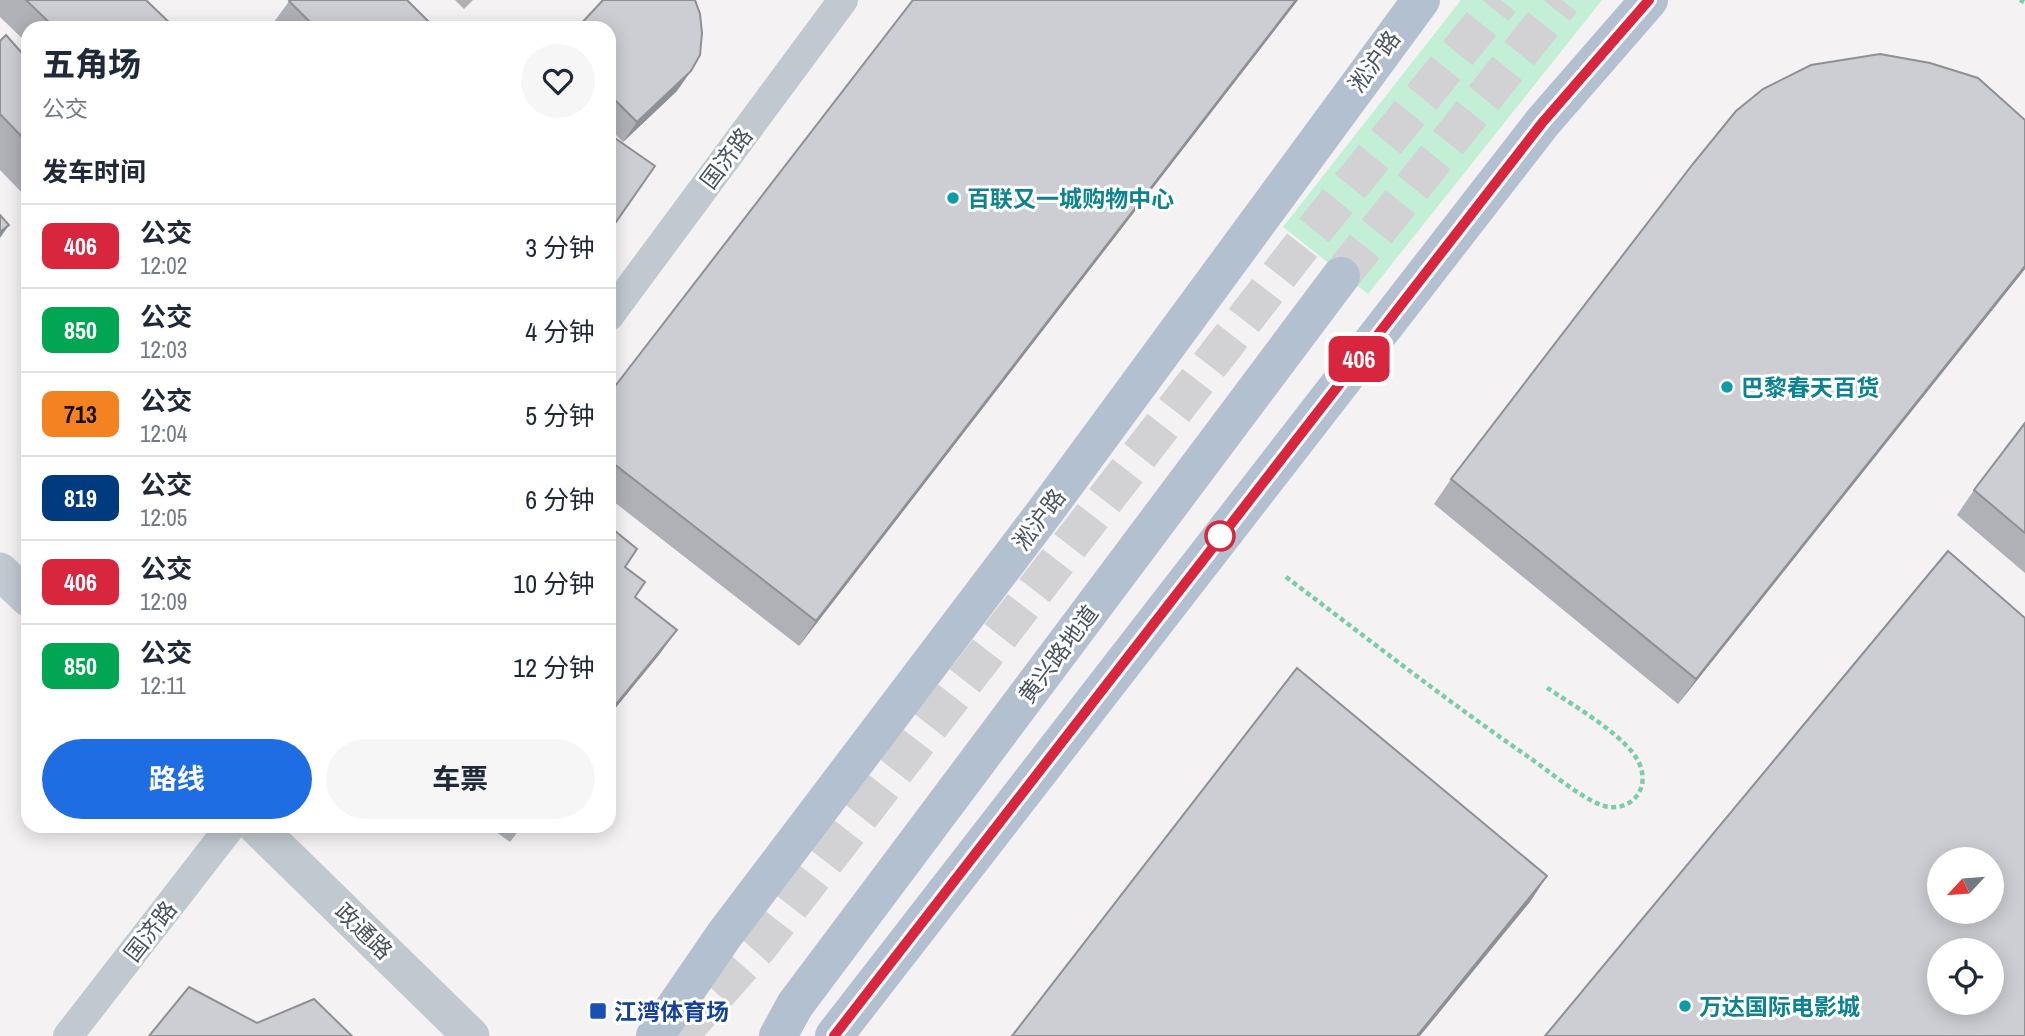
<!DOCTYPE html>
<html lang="zh">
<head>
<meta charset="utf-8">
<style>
  body { margin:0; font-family:"Archivo Narrow","Noto Sans SC",sans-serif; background:#f6f6f7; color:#1f2937; height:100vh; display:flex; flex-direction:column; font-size:26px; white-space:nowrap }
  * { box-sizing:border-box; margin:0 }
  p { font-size:23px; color:#747a83 }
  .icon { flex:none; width:38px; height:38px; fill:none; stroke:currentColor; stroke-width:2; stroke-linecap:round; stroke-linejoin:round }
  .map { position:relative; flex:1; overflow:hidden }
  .sheet { position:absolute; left:21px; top:21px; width:595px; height:812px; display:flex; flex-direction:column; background:#fff; border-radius:21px; box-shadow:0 4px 18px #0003 }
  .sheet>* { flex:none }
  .badge { padding:0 14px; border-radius:10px; font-size:24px; line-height:46px }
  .needle { width:46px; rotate:244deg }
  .tools { position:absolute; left:1927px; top:847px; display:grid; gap:14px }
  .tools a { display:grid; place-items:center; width:77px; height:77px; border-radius:50%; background:#fff; box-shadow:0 4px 18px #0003; font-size:35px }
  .map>.badge { position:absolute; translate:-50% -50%; box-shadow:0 0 0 4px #fff }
  h2 { padding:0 21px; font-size:26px; line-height:63px }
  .round { display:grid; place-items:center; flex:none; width:74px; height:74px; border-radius:37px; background:#f6f6f7 }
  .headline { display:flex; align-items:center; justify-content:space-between; height:119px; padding:0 21px }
  h1 { font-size:33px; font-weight:700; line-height:52px }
  .cta { display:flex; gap:14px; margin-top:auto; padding:14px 21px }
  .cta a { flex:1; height:80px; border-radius:42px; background:#1e6de2; color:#fff; font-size:28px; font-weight:700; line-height:80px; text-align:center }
  .cta a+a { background:#f6f6f7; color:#1f2937 }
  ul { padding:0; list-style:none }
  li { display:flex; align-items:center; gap:21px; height:84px; padding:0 21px; border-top:2px solid #e0e1e3 }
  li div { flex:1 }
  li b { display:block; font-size:26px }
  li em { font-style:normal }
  li .badge { min-width:77px; font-weight:700; text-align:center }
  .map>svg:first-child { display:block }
  .green { fill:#c3efd6 }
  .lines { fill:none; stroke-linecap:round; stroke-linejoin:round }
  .primary-tunnel { stroke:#d2d2d5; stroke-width:38; stroke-dasharray:38 19; stroke-linecap:butt }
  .path { stroke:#7bcda8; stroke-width:4.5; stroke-dasharray:5 3.5; stroke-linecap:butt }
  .minor { stroke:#c0c9d0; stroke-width:30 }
  .tertiary { stroke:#c0c9d0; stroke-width:37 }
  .primary { stroke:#b3c0d0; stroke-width:38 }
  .wall { fill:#afb1b6 }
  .shaded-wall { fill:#8f9094 }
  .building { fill:#ccced4; stroke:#8f9094; stroke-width:2; fill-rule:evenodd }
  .line-casing { stroke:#fff; stroke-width:16 }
  .line { stroke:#d7263d; stroke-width:10 }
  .culture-dot { fill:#0f9aa8; stroke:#fff; stroke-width:2.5 }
  .stop-dot { fill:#fff; stroke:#d7263d; stroke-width:3.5 }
  .transit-dot { fill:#1a4fb4; stroke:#fff; stroke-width:2.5 }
  .labels { text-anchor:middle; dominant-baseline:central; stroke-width:6; stroke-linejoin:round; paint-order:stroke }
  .street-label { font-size:23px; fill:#4a545f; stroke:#fff }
  .culture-label { font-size:23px; font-weight:bold; fill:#0d838f; stroke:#fff; text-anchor:start }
  .transit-label { font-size:23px; font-weight:bold; fill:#164399; stroke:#fff; text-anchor:start }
</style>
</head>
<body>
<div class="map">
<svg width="2025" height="1036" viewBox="0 0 2025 1036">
  <rect width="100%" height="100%" fill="#f4f2f2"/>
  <path class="green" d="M1461,0H1602L1368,294L1283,227Z"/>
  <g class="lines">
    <path class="primary-tunnel" d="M1341,276L1562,0
      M679,1036L760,945L1303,244L1501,0"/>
    <path class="path" d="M2020,0L2024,2
      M1286,577C1367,638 1447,701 1530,758C1550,772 1580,797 1601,805C1626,814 1649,794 1641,768C1633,739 1572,705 1546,687"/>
    <path class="minor" d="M609,316L843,0
      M68,1036L231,826"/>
    <path class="tertiary" d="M0,571L28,598
      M256,826L471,1036"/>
    <path class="primary" d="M655,1036L725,934L1047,509L1421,0
      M778,1036L795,1005L1341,276
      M834,1036L1542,123L1649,0"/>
  </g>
  <path class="wall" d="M0,0H146L175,28H28V44L0,17Z
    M290,0L435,28H274L271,26Z
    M455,0H473L464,9Z
    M913,0H1298L799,646L609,498V394Z
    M609,28L677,91L623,142L609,128Z
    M0,41L28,60V199L0,170Z
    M2025,269L1678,704L1434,504L1451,479Z
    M28,303V314L23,309Z
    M2025,423V573L1957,515L1974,490Z
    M488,826H522L510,842Z"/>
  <path class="shaded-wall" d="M1296,0H1298L799,646L816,621Z
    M691,71L677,91L623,142L637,122Z
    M9,225L0,238V232Z
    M2025,266V269L1678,704L1696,679Z
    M677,630L659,655L609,716V713Z
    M1547,876L1530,902L1420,1036H1417Z"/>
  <path class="building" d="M26,0H146L175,28H55Z
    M290,0H407L435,28H316L289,1Z
    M603,0H695L700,14L702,33L700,55L691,71L637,122L609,94V28H577Z
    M913,0H1296L816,621L609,460V394Z
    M6,35L28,60V143L0,114V41Z
    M1880,54L1930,63L1978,78L2025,120V266L1696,679L1451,479L1692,165L1736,111L1763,89L1811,65Z
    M609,134L655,166L609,232Z
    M0,215L9,225L0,232Z
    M2025,423V533L1974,490Z
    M614,530L637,549L625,567L645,582L635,597L677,630L609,713V538Z
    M1948,551L2025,618V1036H1545ZM1939,859H1992V912H1939ZM1939,950H1992V1003H1939Z
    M1297,668L1547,876L1417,1036H1012Z
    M189,987L257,1023L314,999L352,1036H149Z"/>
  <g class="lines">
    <g class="line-casing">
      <path id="line" d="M834,1036L1542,123L1649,0"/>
    </g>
    <use href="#line" class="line"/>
  </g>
  <g class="culture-dot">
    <circle cx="953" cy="198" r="7"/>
    <circle cx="1727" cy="387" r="7"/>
    <circle cx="1685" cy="1006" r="7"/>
  </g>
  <circle class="stop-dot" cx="1220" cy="536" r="14"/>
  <rect class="transit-dot" x="589" y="1002" width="18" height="18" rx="3.5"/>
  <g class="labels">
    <g class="street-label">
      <text transform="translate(1374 61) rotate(-54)">淞沪路</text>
      <text transform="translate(726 158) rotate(-53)">国济路</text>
      <text transform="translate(1039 519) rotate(-53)">淞沪路</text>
      <text transform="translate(1058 654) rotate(-53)">黄兴路地道</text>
      <text transform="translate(150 931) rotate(-52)">国济路</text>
      <text transform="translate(364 931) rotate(44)">政通路</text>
    </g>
    <g class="culture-label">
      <text x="967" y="198">百联又一城购物中心</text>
      <text x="1741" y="387">巴黎春天百货</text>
      <text x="1699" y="1006">万达国际电影城</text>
    </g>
    <g class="transit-label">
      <text x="614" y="1011">江湾体育场</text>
    </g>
  </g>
</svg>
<div class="tools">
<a><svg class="needle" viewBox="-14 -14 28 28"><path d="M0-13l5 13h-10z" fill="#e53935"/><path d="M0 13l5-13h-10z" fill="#747a83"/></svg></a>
<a><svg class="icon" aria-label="locate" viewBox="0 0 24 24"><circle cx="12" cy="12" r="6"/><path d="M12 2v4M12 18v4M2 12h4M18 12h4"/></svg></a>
</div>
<b class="badge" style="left:1359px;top:359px;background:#d7263d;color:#fff">406</b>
<section class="sheet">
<div class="headline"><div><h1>五角场</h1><p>公交</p></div><a class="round"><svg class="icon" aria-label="heart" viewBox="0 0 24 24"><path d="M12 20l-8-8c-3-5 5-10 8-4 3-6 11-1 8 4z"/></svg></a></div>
<h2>发车时间</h2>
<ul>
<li><span class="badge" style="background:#d7263d;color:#fff">406</span><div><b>公交</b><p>12:02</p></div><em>3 分钟</em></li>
<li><span class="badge" style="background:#00a651;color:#fff">850</span><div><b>公交</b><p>12:03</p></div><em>4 分钟</em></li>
<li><span class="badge" style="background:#f58220;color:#111">713</span><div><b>公交</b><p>12:04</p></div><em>5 分钟</em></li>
<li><span class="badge" style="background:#003b80;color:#fff">819</span><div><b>公交</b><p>12:05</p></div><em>6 分钟</em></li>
<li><span class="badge" style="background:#d7263d;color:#fff">406</span><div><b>公交</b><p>12:09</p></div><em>10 分钟</em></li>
<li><span class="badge" style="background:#00a651;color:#fff">850</span><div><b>公交</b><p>12:11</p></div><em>12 分钟</em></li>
</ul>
<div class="cta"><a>路线</a><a>车票</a></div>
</section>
</div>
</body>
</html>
